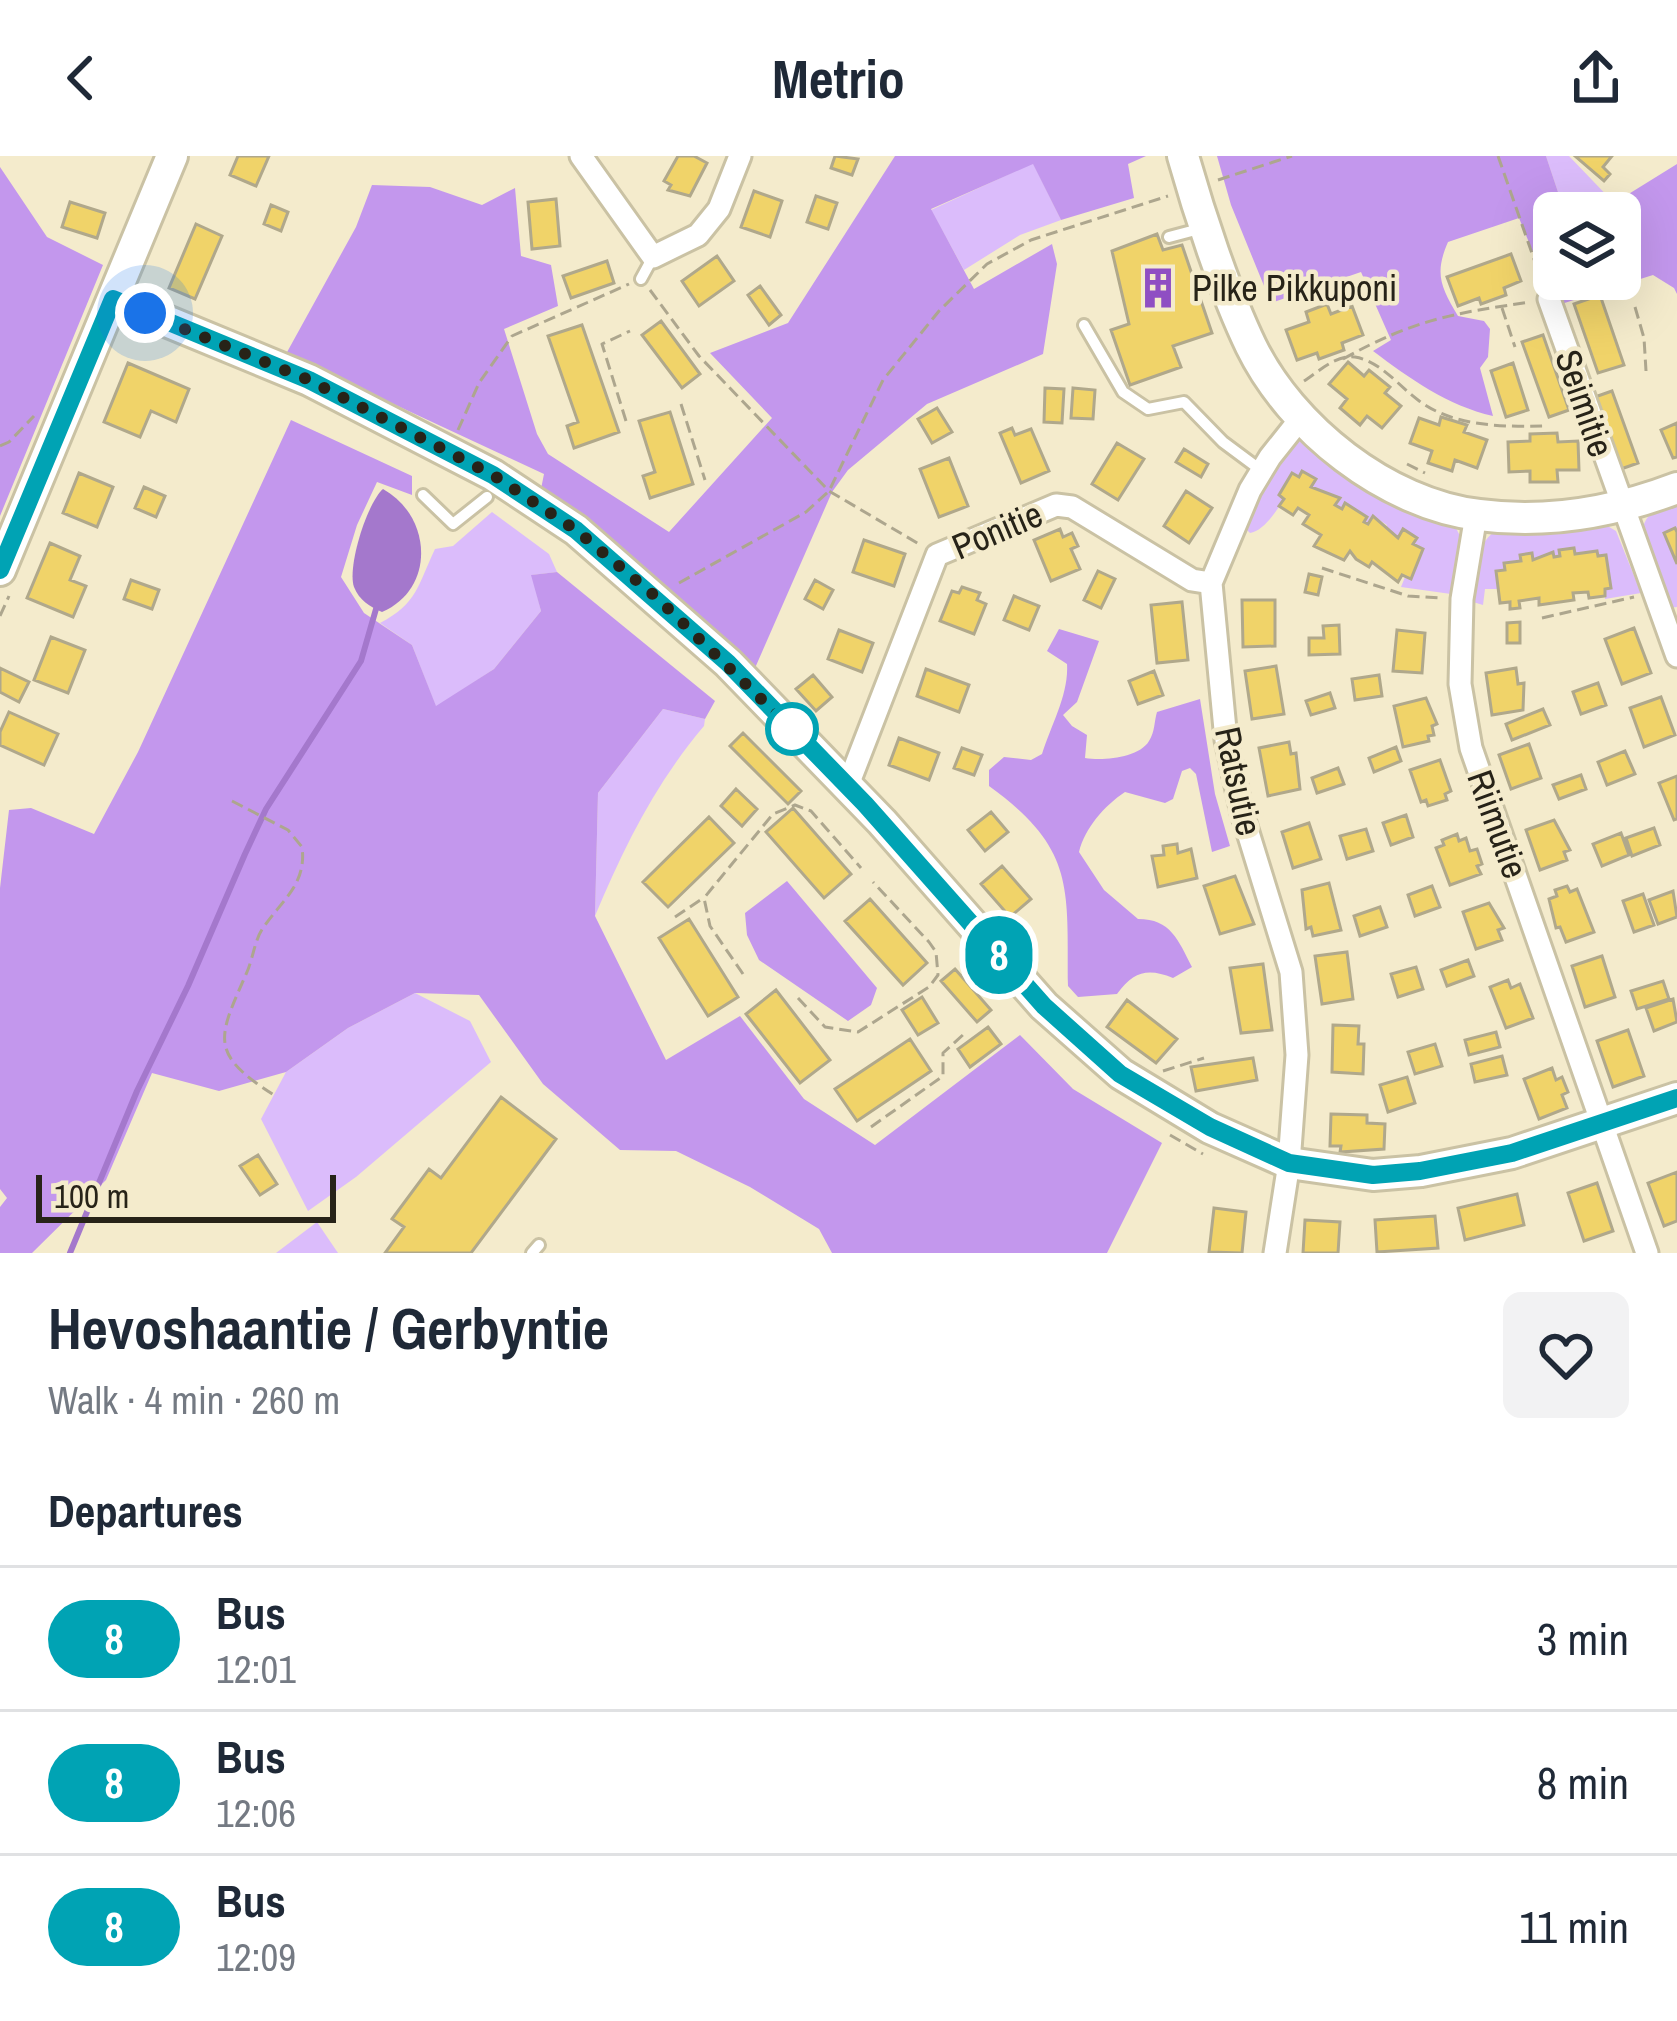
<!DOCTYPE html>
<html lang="en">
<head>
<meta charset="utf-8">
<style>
  body { margin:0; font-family:"Archivo Narrow",sans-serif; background:#f2f2f3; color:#1f2937; height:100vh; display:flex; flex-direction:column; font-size:45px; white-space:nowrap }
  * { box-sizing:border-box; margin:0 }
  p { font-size:39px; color:#747a83 }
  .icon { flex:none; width:66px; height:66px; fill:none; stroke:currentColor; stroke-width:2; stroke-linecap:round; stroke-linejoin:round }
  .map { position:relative; height:1097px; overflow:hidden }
  .drawer { display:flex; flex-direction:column; background:#fff; flex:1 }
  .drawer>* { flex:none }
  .badge { padding:0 24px; border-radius:39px; font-size:42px; line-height:78px }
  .buttons { position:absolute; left:1533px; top:36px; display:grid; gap:24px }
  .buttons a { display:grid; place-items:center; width:108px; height:108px; border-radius:18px; background:#fff; box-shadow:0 12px 48px #0002; font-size:60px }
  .scale { position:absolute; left:36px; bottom:30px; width:300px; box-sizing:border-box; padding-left:12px; border:6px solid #272318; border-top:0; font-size:33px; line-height:42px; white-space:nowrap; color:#272318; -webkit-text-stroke:9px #f4ebcc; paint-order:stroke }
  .you { position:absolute; width:60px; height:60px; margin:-30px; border:9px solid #fff; border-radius:50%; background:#1a73e8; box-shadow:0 0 0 18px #1a73e833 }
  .map>.badge { position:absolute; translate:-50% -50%; box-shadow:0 0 0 6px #fff }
  h2 { padding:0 48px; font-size:45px; line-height:108px }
  .round { display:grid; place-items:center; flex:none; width:126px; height:126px; border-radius:18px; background:#f2f2f3 }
  .head { display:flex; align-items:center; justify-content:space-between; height:204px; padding:0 48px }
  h1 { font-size:57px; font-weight:700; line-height:90px }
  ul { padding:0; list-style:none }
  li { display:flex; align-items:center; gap:36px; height:144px; padding:0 48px; border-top:3px solid #e0e1e3 }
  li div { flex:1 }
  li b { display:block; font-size:45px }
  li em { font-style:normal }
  li .badge { min-width:132px; font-weight:700; text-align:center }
  header { display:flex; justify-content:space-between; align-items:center; height:156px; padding:0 48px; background:#fff; font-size:54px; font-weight:700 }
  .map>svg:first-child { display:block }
  .green { fill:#dbbcfb }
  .forest { fill:#c397ed }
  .water { fill:#a478cc }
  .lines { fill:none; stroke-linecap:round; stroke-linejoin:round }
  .stream { stroke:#a478cc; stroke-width:6 }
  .building { fill:#f0d369; stroke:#b0a88b; stroke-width:3 }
  .lane-casing { stroke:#cac2a4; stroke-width:16 }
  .street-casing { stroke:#cac2a4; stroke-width:27 }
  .secondary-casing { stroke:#cac2a4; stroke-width:36 }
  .path { stroke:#ada68e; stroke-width:3; stroke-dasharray:12 6; stroke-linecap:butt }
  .lane { stroke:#fff; stroke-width:10 }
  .street { stroke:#fff; stroke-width:21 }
  .secondary { stroke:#fff; stroke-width:30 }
  .line-casing { stroke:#fff; stroke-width:27 }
  .line { stroke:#00a3b4; stroke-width:18 }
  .walk { stroke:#272318; stroke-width:12; stroke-dasharray:0 21.6 }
  .stop-dot { fill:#fff; stroke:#00a3b4; stroke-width:6 }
  .labels { text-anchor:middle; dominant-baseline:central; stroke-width:9; stroke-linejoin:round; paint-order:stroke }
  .poi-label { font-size:36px; fill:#272318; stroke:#f4ebcc; text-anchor:start }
  .street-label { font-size:36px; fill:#272318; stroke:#f4ebcc }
</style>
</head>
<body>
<header><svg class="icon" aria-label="back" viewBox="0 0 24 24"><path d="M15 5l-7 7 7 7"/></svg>Metrio<svg class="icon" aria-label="share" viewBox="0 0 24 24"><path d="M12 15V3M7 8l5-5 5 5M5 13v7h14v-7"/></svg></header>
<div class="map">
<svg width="1677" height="1097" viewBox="0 0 1677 1097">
  <rect width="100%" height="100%" fill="#f4ebcc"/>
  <path class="green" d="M1546,0H1569L1616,49L1598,57H1565Z
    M1033,7L1061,64L1020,79L964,114L931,54Z
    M1302,285L1454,368L1460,380L1451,438L1401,431L1405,421L1411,423L1423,393L1385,374L1387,369L1373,360L1368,368L1364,366L1366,360L1346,348L1342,353L1335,349L1339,341L1311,331L1315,323L1303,315L1299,321L1292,318L1279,339L1284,343C1277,354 1264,375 1250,377L1244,371L1267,318L1294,286Z
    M1677,343V376L1675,373L1664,378L1677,408V451L1668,452L1641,383C1643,357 1655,353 1677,343Z
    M492,356L549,398L557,416L532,419L541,455L494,513L436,551L412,489L380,467C417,448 418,429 435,393L453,390Z
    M1604,368L1616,375L1641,437L1605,443V433L1610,431L1606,399L1598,400L1597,395L1575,398L1573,392L1560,394V400L1554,401L1552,396L1533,404L1532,397L1521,399V405L1504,407L1505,414L1496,415L1498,433H1485L1483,449L1473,446C1476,417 1472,386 1502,371Z
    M663,553L705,563L704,570C655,628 624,691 595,760L598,637Z
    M415,837L470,865L491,906L356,1021L308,1055L261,963L286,916L348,872Z
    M317,1066L338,1097H276Z"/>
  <path class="forest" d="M895,0H1146L1128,8L1134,42L1061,64L1033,8L931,53L974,133L1052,88L1057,108L1043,198L927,248L848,314L832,336L755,512L648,414L541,333L544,318L286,198L356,71L372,29L430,31L482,49L515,32L521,100L551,109L558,150L504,173L537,278L548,298L669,376L772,262L710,197L788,167Z
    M1217,0H1546L1565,57H1554V123H1620V57H1598L1677,8V138L1674,132L1653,119L1555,150L1519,62L1448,86C1434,118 1441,131 1458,160L1484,165L1490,173L1488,201L1480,212L1493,260C1448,250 1409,222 1373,195L1391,184L1361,116L1271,147L1231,49Z
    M0,11L47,81L103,109L0,360Z
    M291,264L412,320V339L377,326L357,369L341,421L364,457L412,489L436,550L494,513L541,455L531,419L557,416L715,545L705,563L663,553L598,637L595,760L666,904L740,860L804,943L875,989L1020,879L1073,933L1162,987L1107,1097H832L819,1073L750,1031L676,995L620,994L543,928L479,839L415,837L348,872L286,916L219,935L152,917L106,1024L32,1097H0V1051L7,1042L0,1033V732L9,654L31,652L94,678L138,596Z
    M1059,473L1099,485L1077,546L1063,559L1072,570L1087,579L1085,602C1103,605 1139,602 1149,585C1155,576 1154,566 1157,556L1200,543L1215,638L1230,690L1212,696L1196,618L1190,612L1182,615L1173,643L1165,647L1125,636C1104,650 1085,672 1079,696L1104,734L1138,763C1171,763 1178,784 1192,811L1173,822C1148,812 1134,815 1117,838L1078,841L1068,830C1067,732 1076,693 989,630V614L1004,601L1031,604L1042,598C1051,569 1069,538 1067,508L1047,495Z
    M787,725L877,832L871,849L848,865L759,804L747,779L745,757Z"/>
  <path class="water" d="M383,333C432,360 436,433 382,456C370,451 359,444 354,431C347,411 367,347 383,333Z"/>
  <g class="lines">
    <path class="stream" d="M70,1097L137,935L188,830L245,698L266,653L361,505L376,453"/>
  </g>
  <path class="building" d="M238,0H269L256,30L230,19Z
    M678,0H694L707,7L690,40L668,34L671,29L664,25Z
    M835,0L858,3L852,19L831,12Z
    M1575,0H1612L1603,11L1610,18L1604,25Z
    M754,35L782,45L770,81L741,71Z
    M816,40L837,47L828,73L807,66Z
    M556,43L560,90L532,93L528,46Z
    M70,46L105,57L97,82L62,71Z
    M271,49L288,56L281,75L264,68Z
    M196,68L222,80L195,143L169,132Z
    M1157,78L1163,94L1182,89L1212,177L1173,190L1181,211L1130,229L1111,174L1129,168L1112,95Z
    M1511,98L1521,125L1504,132L1506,139L1481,148L1479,142L1458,150L1447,121Z
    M717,100L734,125L699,150L682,125Z
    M607,105L614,127L571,142L563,120Z
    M760,130L781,159L769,169L748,139Z
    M1600,139L1624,209L1598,217L1574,148Z
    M1327,148L1331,158L1352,150L1363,179L1342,187L1344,194L1319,203L1317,197L1297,204L1286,174L1309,166L1306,156Z
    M661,165L700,218L682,232L642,179Z
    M582,169L619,276L574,292L567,270L578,266L548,180Z
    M1543,179L1569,254L1549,261L1522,186Z
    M1348,206L1364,220L1369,214L1390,231L1385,237L1401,250L1382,272L1367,260L1360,269L1340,252L1347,243L1329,228Z
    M128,207L189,233L176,266L151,255L140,281L104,266Z
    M1513,207L1528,254L1506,261L1491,215Z
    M1045,232L1064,233L1062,267L1044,266Z
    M1073,232L1095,234L1093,263L1071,262Z
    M1612,235L1638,307L1621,313L1595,241Z
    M937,252L952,276L932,287L918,263Z
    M670,256L693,328L650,342L643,320L655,316L639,265Z
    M1441,261L1467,269L1464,276L1487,284L1477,312L1455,304L1452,315L1428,307L1432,295L1410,287L1419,262L1439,269Z
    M1677,267V301L1673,302L1661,274Z
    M1012,272L1015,279L1031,273L1049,315L1021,327L1000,277Z
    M1557,277L1558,286L1578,285L1579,314H1557L1558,326H1530V315L1509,316L1508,286L1530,285V278Z
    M1117,287L1144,303L1118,344L1092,328Z
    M1184,293L1208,308L1201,321L1176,306Z
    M949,302L968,350L939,361L920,313Z
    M1302,315L1316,323L1311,331L1340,342L1335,349L1342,353L1345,347L1367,361L1364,366L1368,368L1373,360L1398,382L1403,373L1417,382L1413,388L1423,393L1411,423L1402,419L1398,426L1372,406L1369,411L1356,403L1350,395L1344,404L1314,390L1321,379L1303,368L1309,359L1298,352L1293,359L1279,350L1284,343L1279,339L1292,317L1299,321Z
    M79,317L113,331L97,371L63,357Z
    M144,331L165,340L156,361L135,352Z
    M1186,335L1212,352L1189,387L1164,370Z
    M1675,372L1677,376V408L1664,377Z
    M1060,373L1063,381L1072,377L1078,390L1071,393L1080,413L1051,425L1034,384Z
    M864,384L905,398L894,430L853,416Z
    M50,387L80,400L70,424L86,430L73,461L27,442Z
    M1574,392L1575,398L1597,395L1598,400L1606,399L1611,432L1605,433V440L1589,442L1588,436L1573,437L1574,444L1539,449V442L1519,445L1520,452L1510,453V446L1500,447L1496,415L1505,414L1504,407L1521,405L1520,399L1532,397L1533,404L1553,396L1554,401L1560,400L1559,394Z
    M1098,415L1115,423L1101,452L1084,444Z
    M1309,418L1322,421L1318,439L1305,436Z
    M131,424L159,434L152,453L124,443Z
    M815,424L833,434L823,453L805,443Z
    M962,431L980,437L977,444L986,448L974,478L940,465L952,435L959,437Z
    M1014,440L1039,450L1029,474L1004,464Z
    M1242,444H1275V490L1243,491Z
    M1182,446L1188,504L1157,507L1151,449Z
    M1520,466V487H1507V467Z
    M1339,469L1340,498L1309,499V482H1324L1323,470Z
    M1634,472L1651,517L1622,528L1605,483Z
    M839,474L873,487L862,516L828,503Z
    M1397,474L1425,477L1422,517L1393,515Z
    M51,481L85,494L68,537L34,524Z
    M1276,510L1284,558L1252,563L1245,515Z
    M0,512L29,526L19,546L0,536Z
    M1516,512L1518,528L1524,527L1523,554L1492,559L1486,517Z
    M926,513L969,529L959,556L917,540Z
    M1154,515L1163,539L1138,548L1129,525Z
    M813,519L832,541L816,555L796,533Z
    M1379,519L1382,540L1355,544L1352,523Z
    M1598,527L1606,549L1581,558L1573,536Z
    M1330,537L1335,552L1311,559L1306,545Z
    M1661,541L1675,579L1644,591L1630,552Z
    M1426,542L1437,568L1432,570L1434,579L1428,580L1429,585L1403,591L1394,550Z
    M1543,553L1550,569L1512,584L1506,568Z
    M9,556L58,578L44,609L0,589V576Z
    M743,577L801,635L788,648L730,590Z
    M899,582L939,597L929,624L889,609Z
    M1289,586L1291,598L1296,597L1300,633L1268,640L1259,592Z
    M1529,588L1541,622L1511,633L1499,599Z
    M1396,591L1401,605L1374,616L1369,602Z
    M962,592L982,599L974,619L954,612Z
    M1625,595L1635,618L1607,629L1598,606Z
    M1440,604L1451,635L1445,638L1447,644L1428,650L1426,644L1421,646L1410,614Z
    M1338,612L1344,628L1317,637L1312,622Z
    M1581,619L1586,633L1559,643L1553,629Z
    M1677,620V663L1674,664L1659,627Z
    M736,633L757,653L742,670L721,650Z
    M793,652L851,718L824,742L766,676Z
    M991,656L1008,676L985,695L968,674Z
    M1406,659L1413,681L1391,689L1383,667Z
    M709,661L734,687L668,751L643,726Z
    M1554,664L1570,694L1564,696L1567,704L1540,714L1526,674Z
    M1309,667L1321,703L1293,712L1282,676Z
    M1654,672L1660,689L1632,700L1626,682Z
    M1366,673L1373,695L1347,703L1340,680Z
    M1621,677L1629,699L1602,710L1593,688Z
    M1457,678L1459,685L1466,682L1470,695L1477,693L1482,708L1477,710L1481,718L1450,729L1436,692L1444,689L1442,684Z
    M1177,688L1178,697L1191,693L1197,722L1158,731L1152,700L1164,699L1163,690Z
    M1002,710L1031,743L1010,761L981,728Z
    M1235,720L1254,768L1220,778L1204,730Z
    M1329,727L1341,774L1313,780L1311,771L1306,773L1302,734Z
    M1432,730L1440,751L1415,760L1408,739Z
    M1567,730L1570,736L1577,733L1594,776L1566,786L1560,771L1556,772L1549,743L1557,740L1555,734Z
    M1673,735L1677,761L1658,768L1649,744Z
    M1643,738L1654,769L1634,776L1623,745Z
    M870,743L927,807L903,829L845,765Z
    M1489,747L1504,772L1498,774L1502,784L1476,793L1463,756Z
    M1380,751L1387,771L1360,780L1354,760Z
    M689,763L738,841L708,860L659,782Z
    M1347,796L1353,843L1322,848L1315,800Z
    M1602,800L1615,841L1585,851L1572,810Z
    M1468,804L1474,820L1447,830L1441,814Z
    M1263,808L1272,874L1241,877L1230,812Z
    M1416,811L1423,833L1398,841L1391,818Z
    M955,813L991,854L977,866L941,825Z
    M1508,824L1511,832L1520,828L1533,862L1506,872L1490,831Z
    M1663,825L1669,843L1637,853L1631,835Z
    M776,834L830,904L800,927L746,858Z
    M922,841L938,867L918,879L902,854Z
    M1673,843L1677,866L1654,875L1646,852Z
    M1127,844L1177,883L1156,907L1107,871Z
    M1333,869L1359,870L1358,888H1364L1363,918L1332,916Z
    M988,871L1001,888L970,911L958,893Z
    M1628,874L1644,920L1613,931L1597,885Z
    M1496,876L1500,891L1469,899L1465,884Z
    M910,883L931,915L857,965L835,933Z
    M1435,888L1442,910L1415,918L1408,896Z
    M1502,900L1507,919L1475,926L1471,908Z
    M1253,902L1257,924L1196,935L1191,911Z
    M1552,912L1556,924L1562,921L1568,936L1562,939L1567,952L1539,963L1524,923Z
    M1407,921L1415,947L1388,956L1380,929Z
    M501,941L556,983L471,1097H385L404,1071L392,1063L429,1013L441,1022Z
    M1331,958L1367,959V967L1385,968L1384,993L1340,996L1341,990H1330Z
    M258,999L277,1028L260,1039L240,1010Z
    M1677,1016V1065L1664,1070L1648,1027Z
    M1597,1027L1613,1075L1584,1085L1568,1037Z
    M1517,1038L1524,1069L1465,1084L1458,1052Z
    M1214,1052L1246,1056L1242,1097L1209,1096Z
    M1435,1060L1438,1092L1377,1096L1375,1064Z
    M1305,1064L1340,1066L1338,1097H1303Z"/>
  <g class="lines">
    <g class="lane-casing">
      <path id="lane" d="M1169,81L1203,72
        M641,123L653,101
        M1084,169L1123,236L1148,253L1184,246L1223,286L1262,315
        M423,339L453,368L487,341
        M532,1097L539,1089"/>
    </g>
    <g class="street-casing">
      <path id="street" d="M581,0L653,101L698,79L719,53L740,0
        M1549,143L1677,500
        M1476,359L1462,443L1460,528L1471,592L1647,1097
        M848,629L937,399L1056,349L1072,351L1192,424L1211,427
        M1275,1097L1289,1007L1297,899L1291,816L1242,657L1226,584L1211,427L1250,334L1270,301L1301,262"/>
    </g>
    <g class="secondary-casing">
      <path id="secondary" d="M1183,0C1199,57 1225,136 1251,190C1291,272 1386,348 1479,359C1547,368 1614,356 1677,332
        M113,143L309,224L493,319L576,374L728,507L882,666L1044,850L1121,918L1210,972L1289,1007L1373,1019L1421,1015L1512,997L1677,942
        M0,414L172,0"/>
    </g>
    <path class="path" d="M1498,0L1541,123
      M1218,24L1292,0
      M650,134L699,200L829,335L919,388
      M1635,151L1644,182L1646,215
      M1502,152L1515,191
      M1343,203C1413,164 1453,157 1531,146
      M1304,225C1318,216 1337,198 1355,201C1380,205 1399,230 1418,244C1453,271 1504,271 1546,270
      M681,248L705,324
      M626,265L602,188L630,175
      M458,274L479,227L512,180L629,128
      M0,290L9,286L34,260
      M1407,308L1425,317
      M1322,412L1408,440L1442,442
      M679,427L806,356L829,335L883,224L939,155L987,108L1031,84L1168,40
      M0,460L9,440
      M1542,462L1634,441
      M232,645L288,674L302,691C307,728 282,744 263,772C255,783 253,802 247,816C218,882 208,897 274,939
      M675,761L702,743
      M743,818L710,770L704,742L773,658L795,649L811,655L861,712
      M798,842L825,871L858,876L929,831L938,819L936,796L929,786L873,726
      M1163,915L1204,902
      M871,971L943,920V897L965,877
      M1170,979L1203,998"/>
    <use href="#lane" class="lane"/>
    <use href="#street" class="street"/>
    <use href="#secondary" class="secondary"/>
  </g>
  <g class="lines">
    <g class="line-casing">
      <path id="line" d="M0,414L113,143L309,224L493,319L576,374L728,507L865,648L1044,850L1120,918L1210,971L1289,1007L1373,1019L1420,1015L1512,997L1677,942"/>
    </g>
    <use href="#line" class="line"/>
    <path class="walk" d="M145,157L309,224L493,319L576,374L655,440L792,573"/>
  </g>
  <defs>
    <g id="building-bare" transform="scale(3.24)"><path d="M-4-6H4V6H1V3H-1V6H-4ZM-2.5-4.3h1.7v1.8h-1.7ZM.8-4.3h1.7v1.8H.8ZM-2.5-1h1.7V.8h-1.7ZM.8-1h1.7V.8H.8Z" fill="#8f4ec3" stroke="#f4ebcc" stroke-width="2.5" paint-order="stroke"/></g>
  </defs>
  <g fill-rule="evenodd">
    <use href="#building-bare" x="1158" y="132"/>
  </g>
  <circle class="stop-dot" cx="792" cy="573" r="24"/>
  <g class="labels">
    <g class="poi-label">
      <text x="1192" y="132">Pilke Pikkuponi</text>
    </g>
    <g class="street-label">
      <text transform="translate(1585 247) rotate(71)">Seimitie</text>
      <text transform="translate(997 374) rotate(-23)">Ponitie</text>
      <text transform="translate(1239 625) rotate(78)">Ratsutie</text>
      <text transform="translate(1498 668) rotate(70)">Riimutie</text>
    </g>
  </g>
</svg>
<div class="buttons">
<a><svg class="icon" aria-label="layers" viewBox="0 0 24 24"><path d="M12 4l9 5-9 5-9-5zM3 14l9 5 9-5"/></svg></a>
</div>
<div class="scale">100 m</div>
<div class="you" style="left:145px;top:157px"></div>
<b class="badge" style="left:999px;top:799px;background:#00a3b4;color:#fff">8</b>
</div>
<section class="drawer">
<div class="head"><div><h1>Hevoshaantie / Gerbyntie</h1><p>Walk · 4 min · 260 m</p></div><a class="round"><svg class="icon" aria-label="heart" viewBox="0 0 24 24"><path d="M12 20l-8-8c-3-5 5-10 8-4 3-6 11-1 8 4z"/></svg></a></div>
<h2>Departures</h2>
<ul>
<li><span class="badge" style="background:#00a3b4;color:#fff">8</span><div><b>Bus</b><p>12:01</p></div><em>3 min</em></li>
<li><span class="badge" style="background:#00a3b4;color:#fff">8</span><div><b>Bus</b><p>12:06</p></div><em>8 min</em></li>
<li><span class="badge" style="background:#00a3b4;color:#fff">8</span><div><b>Bus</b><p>12:09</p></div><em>11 min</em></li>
</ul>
</section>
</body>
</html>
